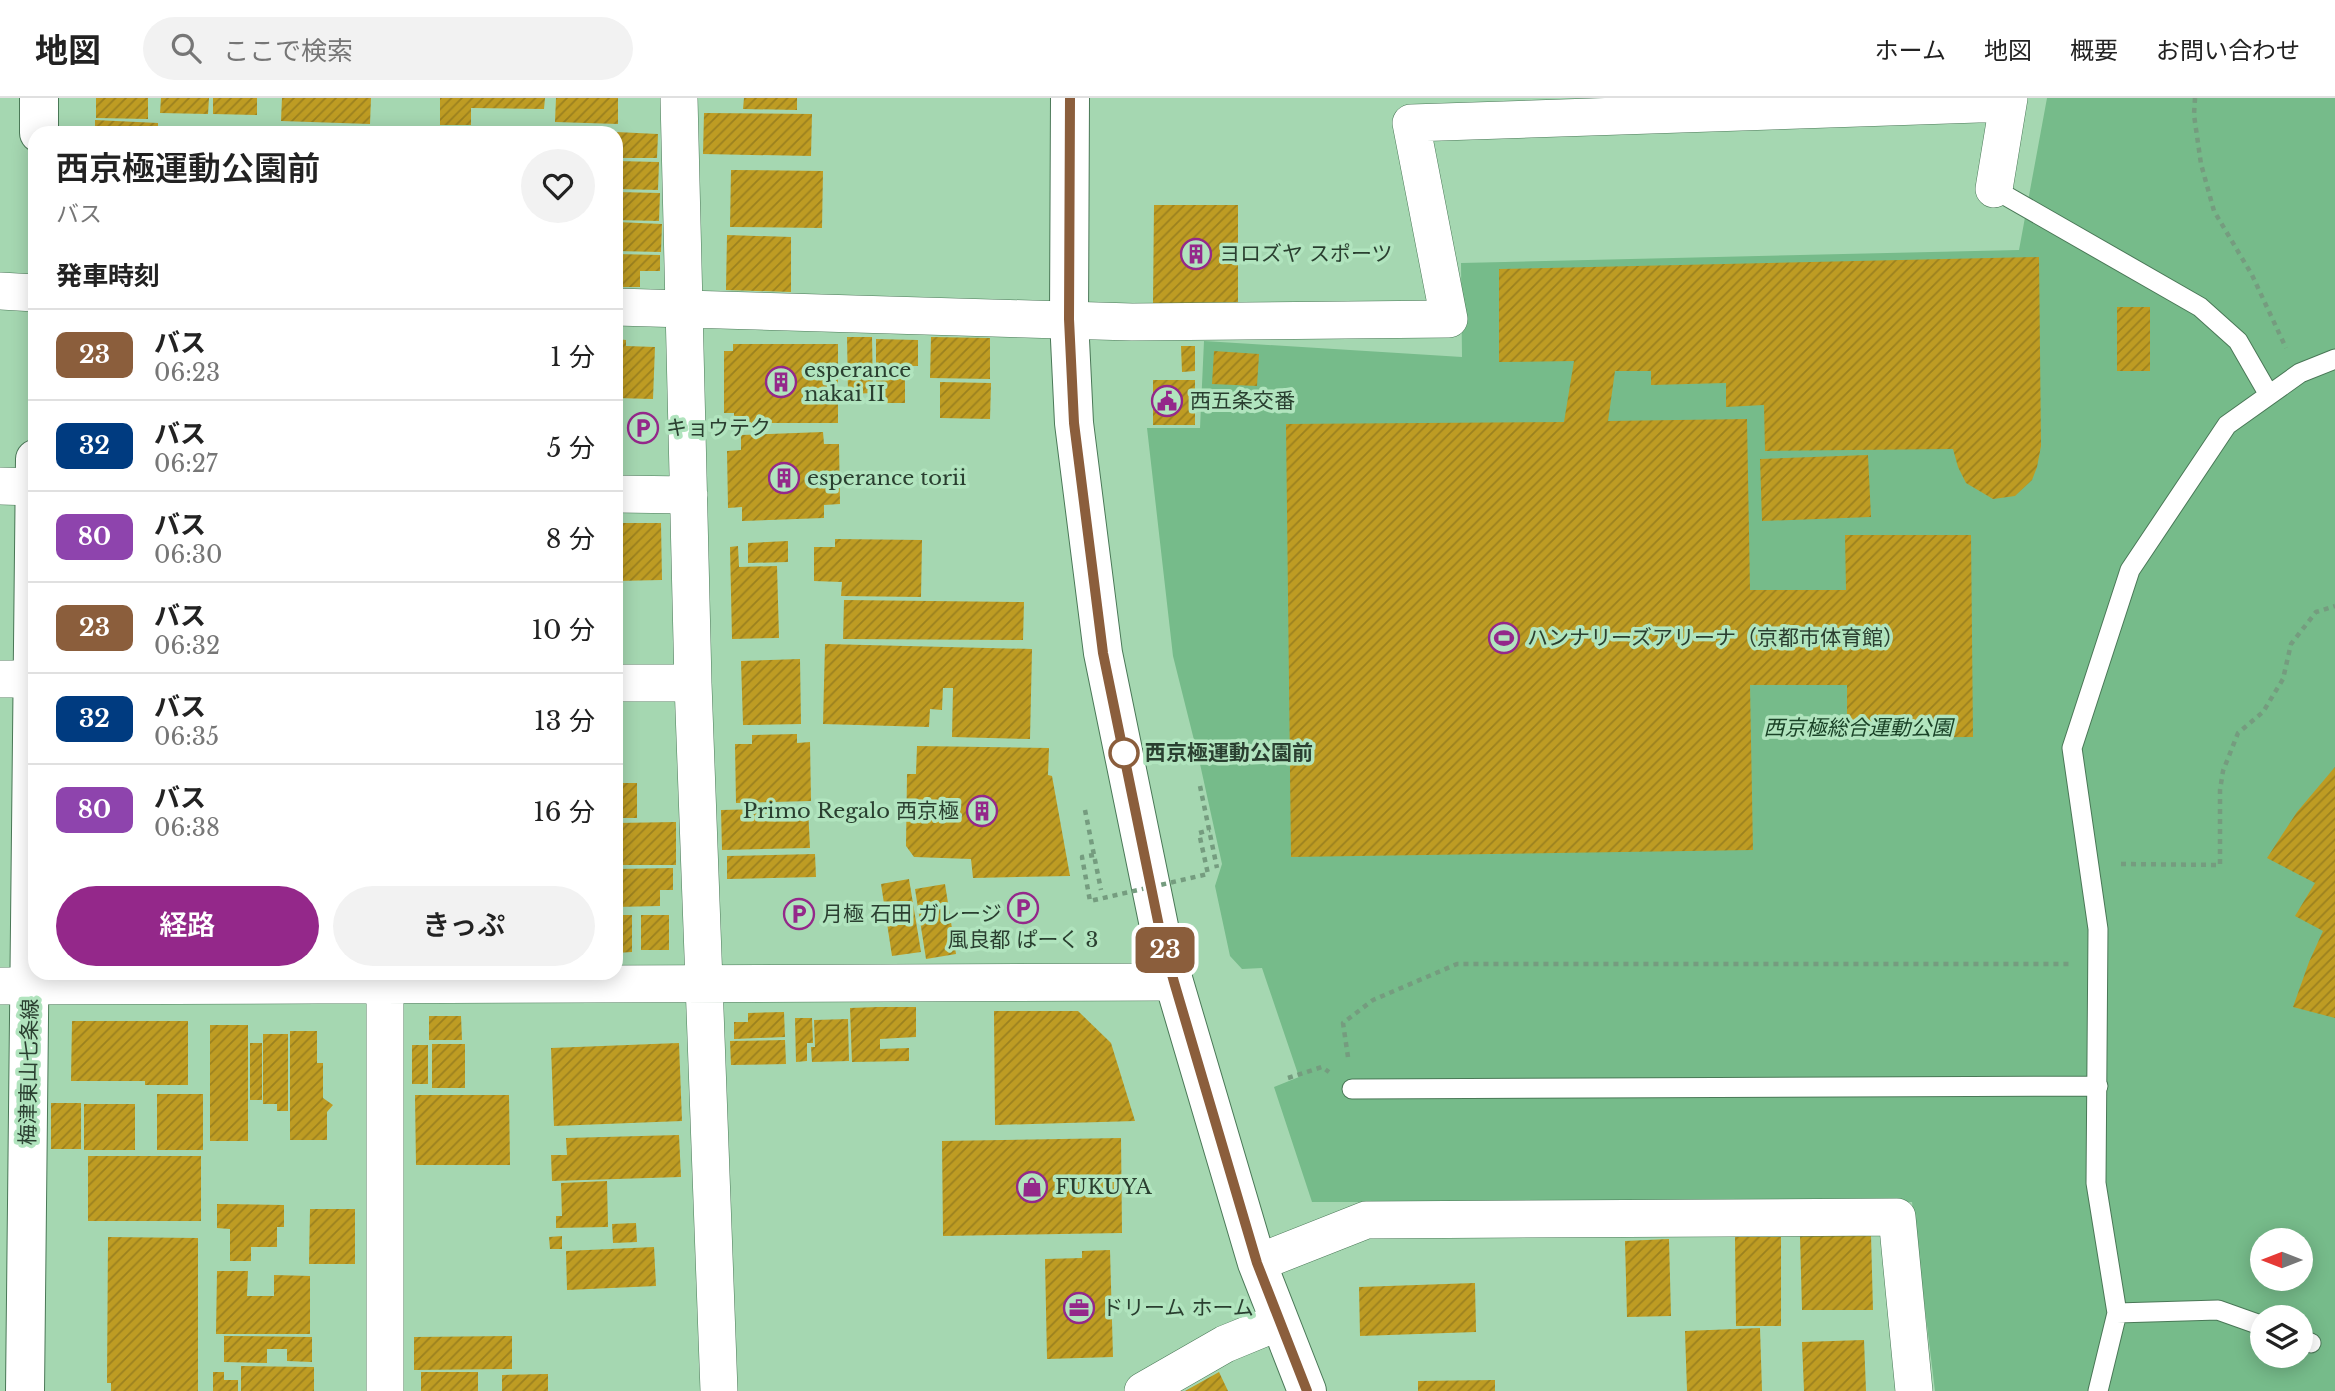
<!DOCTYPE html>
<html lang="ja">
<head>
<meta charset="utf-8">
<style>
  body { margin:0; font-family:"Libre Baskerville","Noto Sans JP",serif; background:#f2f2f2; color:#222; height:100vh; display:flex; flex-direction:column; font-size:26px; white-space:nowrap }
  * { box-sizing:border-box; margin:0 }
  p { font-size:23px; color:#767676 }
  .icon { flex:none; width:38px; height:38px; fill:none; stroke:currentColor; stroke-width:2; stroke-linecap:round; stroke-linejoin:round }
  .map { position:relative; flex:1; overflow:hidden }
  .panel { position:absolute; left:28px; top:28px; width:595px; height:854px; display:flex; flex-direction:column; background:#fff; border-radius:21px; box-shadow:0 4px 18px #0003 }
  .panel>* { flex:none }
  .badge { padding:0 14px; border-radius:10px; font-size:24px; line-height:46px }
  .needle { width:46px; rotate:270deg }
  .buttons { position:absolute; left:2250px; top:1130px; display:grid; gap:14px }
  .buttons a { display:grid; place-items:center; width:63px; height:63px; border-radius:50%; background:#fff; box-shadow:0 4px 18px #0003; font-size:35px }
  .map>.badge { position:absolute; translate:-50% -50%; box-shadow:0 0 0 4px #fff }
  h2 { padding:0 28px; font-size:26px; line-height:63px }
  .round { display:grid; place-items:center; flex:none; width:74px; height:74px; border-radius:37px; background:#f2f2f2 }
  .headline { display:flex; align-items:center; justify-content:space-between; height:119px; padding:0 28px }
  h1 { font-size:33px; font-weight:600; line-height:52px }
  .cta { display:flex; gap:14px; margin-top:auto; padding:14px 28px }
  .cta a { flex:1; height:80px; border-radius:42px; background:#94288a; color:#fff; font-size:28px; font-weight:600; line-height:80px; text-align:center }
  .cta a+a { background:#f2f2f2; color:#222 }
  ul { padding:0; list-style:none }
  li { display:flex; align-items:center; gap:21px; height:91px; padding:0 28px; border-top:2px solid #e0e0e0 }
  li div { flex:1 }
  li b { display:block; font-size:26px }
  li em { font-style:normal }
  li .badge { min-width:77px; font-weight:700; text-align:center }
  header { display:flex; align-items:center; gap:42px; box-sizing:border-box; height:98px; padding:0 35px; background:#fff; border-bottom:2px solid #e0e0e0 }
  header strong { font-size:33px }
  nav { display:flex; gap:38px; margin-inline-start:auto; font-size:24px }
  .search { width:490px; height:63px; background:#f2f2f2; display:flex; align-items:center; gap:18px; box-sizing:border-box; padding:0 24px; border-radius:38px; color:#767676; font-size:26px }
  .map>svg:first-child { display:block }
  .park { fill:#76bb8a; fill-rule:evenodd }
  .building { fill:url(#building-hatch) }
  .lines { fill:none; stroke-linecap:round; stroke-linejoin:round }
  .lane-casing { stroke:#4a7857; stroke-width:21 }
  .street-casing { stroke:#4a7857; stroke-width:38 }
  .secondary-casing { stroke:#4a7857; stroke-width:40 }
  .highway-casing { stroke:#4a7857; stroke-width:40 }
  .path { stroke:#759c7f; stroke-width:4.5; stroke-dasharray:5 5; stroke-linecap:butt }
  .lane { stroke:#fff; stroke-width:19 }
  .street { stroke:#fff; stroke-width:37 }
  .secondary { stroke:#fff; stroke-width:38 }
  .highway { stroke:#fff; stroke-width:38 }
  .path-bridge { stroke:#759c7f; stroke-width:4.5; stroke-dasharray:5 5; stroke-linecap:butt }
  .line-casing { stroke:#fff; stroke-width:16 }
  .line { stroke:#8b5e3c; stroke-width:10 }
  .stop-dot { fill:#fff; stroke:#8b5e3c; stroke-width:3.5 }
  .labels { text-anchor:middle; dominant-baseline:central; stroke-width:7; stroke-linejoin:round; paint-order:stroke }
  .poi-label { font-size:21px; fill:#2a3f30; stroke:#b1e4be; text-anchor:start }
  .park-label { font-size:21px; font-style:italic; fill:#1a4227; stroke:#b1e4be }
  .stop-label { font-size:21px; font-weight:bold; fill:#2a3f30; stroke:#b1e4be; text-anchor:start }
  .street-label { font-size:21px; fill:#2a3f30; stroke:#b1e4be }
</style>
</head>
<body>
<header>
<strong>地図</strong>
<div class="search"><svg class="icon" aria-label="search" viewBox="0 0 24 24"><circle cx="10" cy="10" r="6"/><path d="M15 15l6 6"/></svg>ここで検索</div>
<nav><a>ホーム</a><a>地図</a><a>概要</a><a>お問い合わせ</a></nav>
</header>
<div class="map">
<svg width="2335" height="1293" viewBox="0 0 2335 1293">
  <defs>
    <pattern id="building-hatch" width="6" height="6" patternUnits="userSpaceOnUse" patternTransform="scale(1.75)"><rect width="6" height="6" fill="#be9c23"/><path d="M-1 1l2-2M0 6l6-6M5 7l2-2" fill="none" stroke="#9b811f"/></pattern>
  </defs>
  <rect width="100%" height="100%" fill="#a5d7b1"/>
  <path class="park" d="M2047,0H2335V1293H1935L1912,1104H1312L1274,989L1299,979L1262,870L1242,871L1230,858L1215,788L1222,766L1200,666L1173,558L1147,330H1200L1204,243L1462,259L1461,165L2019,152ZM2263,1143H2301V1181H2263ZM2263,1220H2301V1258H2263Z"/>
  <path class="building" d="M96,0H148V21L96,20Z
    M161,0H209L208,16L160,15Z
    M213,0H257V17L213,16Z
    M282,0H371L370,26L281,23Z
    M440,0H545L544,11L471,10V27H440Z
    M556,0H618V26L555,24Z
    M744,0H797V12L743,11Z
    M704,15L812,16L811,58L703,56Z
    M95,22L158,25V35H95Z
    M407,31L468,33V35H407Z
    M476,31L528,33V35H476Z
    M616,34L658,36L657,60H616Z
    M616,63L659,64L658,92L616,91Z
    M731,72L823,73L822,130L730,129Z
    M616,94L660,95L659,123L616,122Z
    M1154,107H1238V206H1153Z
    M616,124L662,126L661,154L616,153Z
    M727,137L791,139V194L726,192Z
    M616,156L660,157V173H640V189H616Z
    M2039,159L2041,348L2037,369L2032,382L2015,398L1993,401L1966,385L1958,369L1953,351L1765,353L1764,307L1726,309V285L1651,287V273H1615L1608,323L1747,321L1750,492H1846L1845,437H1971L1973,639L1847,640V587H1750L1753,752L1291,759L1286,326L1564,324L1574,263L1499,264V171Z
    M2117,209H2150V273H2117Z
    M847,239H872L873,295L848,296Z
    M931,239L990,240V281L930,280Z
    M616,241L626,242V248L655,249L653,301L616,300Z
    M876,241L918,242V268H892V281H905V305H876Z
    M733,246H838V325H734V315H724V253H733Z
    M1181,248H1195V273L1182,274Z
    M1214,253L1259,256L1257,288L1212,286Z
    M1153,282H1195V327H1153Z
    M940,284L991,285L990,321L940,320Z
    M823,334L824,346H839L840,406L824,407V420L742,423V409L728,410L727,353L741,352V337Z
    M1868,357L1871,419L1762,423L1760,361Z
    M616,425H661L662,482L616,483Z
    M835,441L922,442L921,499L841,498L842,484L814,483V449H835Z
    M788,443V464L748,465V445Z
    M738,448L739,469L777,468L779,540L732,541L730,449Z
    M844,502L1024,504L1023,542L843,541Z
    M825,546L1032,551L1030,641L952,639L953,590H943L942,612L930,611L929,629L823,626Z
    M800,561L801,626L743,627L741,563Z
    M797,636V645L810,644L811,703L736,705L735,646H752V637Z
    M917,648L1049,650L1048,677L1052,678L1070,778L973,780L971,761L914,759L906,748L907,676H916Z
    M616,652H622V680H616Z
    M2335,669V920L2293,909L2309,864L2323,833L2295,818L2315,785L2267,760L2297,714Z
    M616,685H637V720H616Z
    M808,710L810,750L722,752L721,712Z
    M676,724V767H616V725Z
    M815,756L816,779L727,781V758Z
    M673,770V792H660V808L616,809V771Z
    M909,781L921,854L892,858L881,786Z
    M945,786L956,856L926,861L915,791Z
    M616,817H632V854L616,855Z
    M641,817H669V852H641Z
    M878,909H916V939L880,941V951L909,950V963L852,964L850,910Z
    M994,913H1078L1111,945L1135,1023L995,1027Z
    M784,914L785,939L734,941V924H748V915Z
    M429,918H461L462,942H429Z
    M795,920H812L813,945H807V963L796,964Z
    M848,921L849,963L812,964L811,949H815L814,922Z
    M72,923H188V987H145V983H71Z
    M210,927H248V1043H210Z
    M290,933H317V965H323V1000L333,1007L327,1014V1042H290Z
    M263,936H288V1013H277V1006H263Z
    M785,942L786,966L731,967L730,943Z
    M250,945H262V1002H250Z
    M679,945L682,1023L554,1028L551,950Z
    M432,946H465V990H432Z
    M412,947H428V986H412Z
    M157,996H203V1052H157Z
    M415,997H509L510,1067H416Z
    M51,1005H81V1051H51Z
    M84,1006H135V1052H84Z
    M679,1037L681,1079L552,1083L551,1057H567L566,1040Z
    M1121,1040L1122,1135L943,1138L942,1043Z
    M88,1058H201V1123H88Z
    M607,1083L608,1129L556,1130V1118H562L561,1085Z
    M217,1106L284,1107V1129H277V1149H251V1163H230V1131L217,1130Z
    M310,1111H355V1166H309Z
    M636,1125L637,1144L613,1145L612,1126Z
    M1871,1137L1873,1212H1802L1800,1138Z
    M562,1138V1151H550L549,1139Z
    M108,1139L198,1140V1293H111V1285H107Z
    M1735,1139H1781V1228H1736Z
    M1669,1141L1671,1218L1627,1219L1625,1143Z
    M654,1149L656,1188L567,1192L566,1153Z
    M1110,1152L1113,1259L1047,1261L1045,1161L1082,1160V1153Z
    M217,1173H248L247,1198H274V1177L310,1178V1236H216Z
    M1475,1185L1476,1234L1360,1238L1359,1189Z
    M1760,1230L1762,1293H1687L1685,1233Z
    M224,1238L312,1239V1264L287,1263V1251H267V1265L224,1264Z
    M512,1238V1271L414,1272V1239Z
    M1864,1242L1866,1293H1804L1802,1244Z
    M241,1268L314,1269V1293H241Z
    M213,1274H224V1282H238V1293H213Z
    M421,1274H478V1293H421Z
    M1219,1274L1228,1293H1185Z
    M548,1276V1293H502V1277Z
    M1495,1282V1293H1418V1283Z"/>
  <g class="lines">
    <g class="lane-casing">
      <path id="lane" d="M1994,91L2200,209L2238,243L2269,297
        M1352,991L2098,988
        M2117,1215L2218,1212L2263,1228
        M2301,1242L2311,1245
        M2098,1293L2117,1215L2096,1085L2098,831L2072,650L2130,472L2227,327L2300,275L2335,261"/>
    </g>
    <g class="street-casing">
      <path id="street" d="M679,0L693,585L719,1293
        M1994,91L2009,0
        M0,193L35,195
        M616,209L1132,224L1449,221L1411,25L2008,5
        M0,388L35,389
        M616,396L689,397
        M0,581H35
        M616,585H693
        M385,875V1293
        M0,888L1174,884
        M1257,1165L1366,1122L1897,1119L1914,1293
        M1143,1293L1225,1246L1279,1224"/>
    </g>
    <g class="secondary-casing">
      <path id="secondary" d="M39,35V0
        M25,1293L35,361"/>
    </g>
    <g class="highway-casing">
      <path id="highway" d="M1070,0L1069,221L1074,325L1103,555L1160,833L1174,884L1257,1165L1307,1293"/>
    </g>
    <path class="path" d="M2195,0L2194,17L2201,66L2214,113L2252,177L2286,250
      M1200,688L1217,770
      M1085,712L1101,792
      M2121,766L2220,767V692L2223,673L2238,635L2263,614L2283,581L2291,546L2316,514L2335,508
      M1348,959L1343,925L1373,902L1457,866H2069
      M1288,980L1322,969L1329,974"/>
    <use href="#lane" class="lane"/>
    <use href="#street" class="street"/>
    <use href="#secondary" class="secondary"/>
    <use href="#highway" class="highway"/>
    <path class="path-bridge" d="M1094,757L1082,759L1090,803L1208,776L1199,735L1210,732"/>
  </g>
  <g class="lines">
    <g class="line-casing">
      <path id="line" d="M1070,0L1069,221L1074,325L1103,555L1160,833L1174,884L1257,1165L1307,1293"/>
    </g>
    <use href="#line" class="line"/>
  </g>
  <defs>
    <g id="building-ring" transform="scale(1.575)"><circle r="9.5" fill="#b1e4be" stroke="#94288a" stroke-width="1.5"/><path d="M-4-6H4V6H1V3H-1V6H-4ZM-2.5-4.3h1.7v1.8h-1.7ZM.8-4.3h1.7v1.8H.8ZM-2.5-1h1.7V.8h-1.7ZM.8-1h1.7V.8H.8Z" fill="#94288a"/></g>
    <g id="civic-ring" transform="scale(1.575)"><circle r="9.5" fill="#b1e4be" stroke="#94288a" stroke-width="1.5"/><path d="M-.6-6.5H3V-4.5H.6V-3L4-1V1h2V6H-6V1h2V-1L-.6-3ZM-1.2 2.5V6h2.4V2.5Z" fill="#94288a"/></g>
    <g id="parking-ring" transform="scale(1.575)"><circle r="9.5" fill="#b1e4be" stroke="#94288a" stroke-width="1.5"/><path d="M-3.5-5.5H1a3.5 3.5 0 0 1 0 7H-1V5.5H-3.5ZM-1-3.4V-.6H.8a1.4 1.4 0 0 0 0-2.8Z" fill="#94288a"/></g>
    <g id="stadium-ring" transform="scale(1.575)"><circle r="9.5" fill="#b1e4be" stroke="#94288a" stroke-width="1.5"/><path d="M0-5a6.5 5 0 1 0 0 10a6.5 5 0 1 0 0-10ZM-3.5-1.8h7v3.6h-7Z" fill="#94288a"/></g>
    <g id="shop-ring" transform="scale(1.575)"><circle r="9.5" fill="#b1e4be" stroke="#94288a" stroke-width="1.5"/><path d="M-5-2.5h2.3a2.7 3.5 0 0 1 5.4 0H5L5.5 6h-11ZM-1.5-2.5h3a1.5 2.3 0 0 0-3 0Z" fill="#94288a"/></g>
    <g id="office-ring" transform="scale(1.575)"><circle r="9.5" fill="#b1e4be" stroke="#94288a" stroke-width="1.5"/><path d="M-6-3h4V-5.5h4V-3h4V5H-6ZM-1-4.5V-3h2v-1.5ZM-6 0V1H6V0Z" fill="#94288a"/></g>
  </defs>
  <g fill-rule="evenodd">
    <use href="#building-ring" x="1196" y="156"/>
    <use href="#building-ring" x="781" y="284"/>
    <use href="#civic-ring" x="1167" y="303"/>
    <use href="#parking-ring" x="643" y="330"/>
    <use href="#building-ring" x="784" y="380"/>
    <use href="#stadium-ring" x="1504" y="540"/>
    <use href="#building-ring" x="982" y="713"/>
    <use href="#parking-ring" x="1023" y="810"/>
    <use href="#parking-ring" x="799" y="816"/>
    <use href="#shop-ring" x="1032" y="1089"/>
    <use href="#office-ring" x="1079" y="1210"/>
  </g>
  <circle class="stop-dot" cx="1124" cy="655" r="14"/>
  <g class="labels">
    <g class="poi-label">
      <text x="1219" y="156">ヨロズヤ スポーツ</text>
      <text x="804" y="272">esperance<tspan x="804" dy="24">nakai II</tspan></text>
      <text x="1190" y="303">西五条交番</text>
      <text x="666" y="330">キョウテク</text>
      <text x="807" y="380">esperance torii</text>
      <text x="1527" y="540">ハンナリーズアリーナ（京都市体育館）</text>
      <text x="959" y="713" text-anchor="end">Primo Regalo 西京極</text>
      <text x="822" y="816">月極 石田 ガレージ</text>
      <text x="1023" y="842" text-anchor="middle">風良都 ぱーく 3</text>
      <text x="1055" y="1089">FUKUYA</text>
      <text x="1102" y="1210">ドリーム ホーム</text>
    </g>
    <g class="park-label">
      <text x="1858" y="630">西京極総合運動公園</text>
    </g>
    <g class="stop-label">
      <text x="1145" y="655">西京極運動公園前</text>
    </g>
    <g class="street-label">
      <text transform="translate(29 974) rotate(-89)">梅津東山七条線</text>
    </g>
  </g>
</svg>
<div class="buttons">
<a><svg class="needle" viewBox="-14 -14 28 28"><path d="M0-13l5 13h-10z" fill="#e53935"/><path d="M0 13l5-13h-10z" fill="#767676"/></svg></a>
<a><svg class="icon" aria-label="layers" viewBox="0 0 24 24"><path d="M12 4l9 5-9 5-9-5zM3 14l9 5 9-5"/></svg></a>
</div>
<b class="badge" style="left:1165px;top:852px;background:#8b5e3c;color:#fff">23</b>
<section class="panel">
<div class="headline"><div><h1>西京極運動公園前</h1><p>バス</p></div><a class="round"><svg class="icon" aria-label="heart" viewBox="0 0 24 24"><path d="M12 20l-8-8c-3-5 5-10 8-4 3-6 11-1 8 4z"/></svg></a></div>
<h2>発車時刻</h2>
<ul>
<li><span class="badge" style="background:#8b5e3c;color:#fff">23</span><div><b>バス</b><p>06:23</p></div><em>1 分</em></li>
<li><span class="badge" style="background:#003b80;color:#fff">32</span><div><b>バス</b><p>06:27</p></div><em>5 分</em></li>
<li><span class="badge" style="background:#8e44ad;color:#fff">80</span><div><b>バス</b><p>06:30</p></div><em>8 分</em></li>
<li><span class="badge" style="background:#8b5e3c;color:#fff">23</span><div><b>バス</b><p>06:32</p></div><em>10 分</em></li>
<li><span class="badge" style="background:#003b80;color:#fff">32</span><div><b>バス</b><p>06:35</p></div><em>13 分</em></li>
<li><span class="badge" style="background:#8e44ad;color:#fff">80</span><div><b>バス</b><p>06:38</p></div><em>16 分</em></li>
</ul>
<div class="cta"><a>経路</a><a>きっぷ</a></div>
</section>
</div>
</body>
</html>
